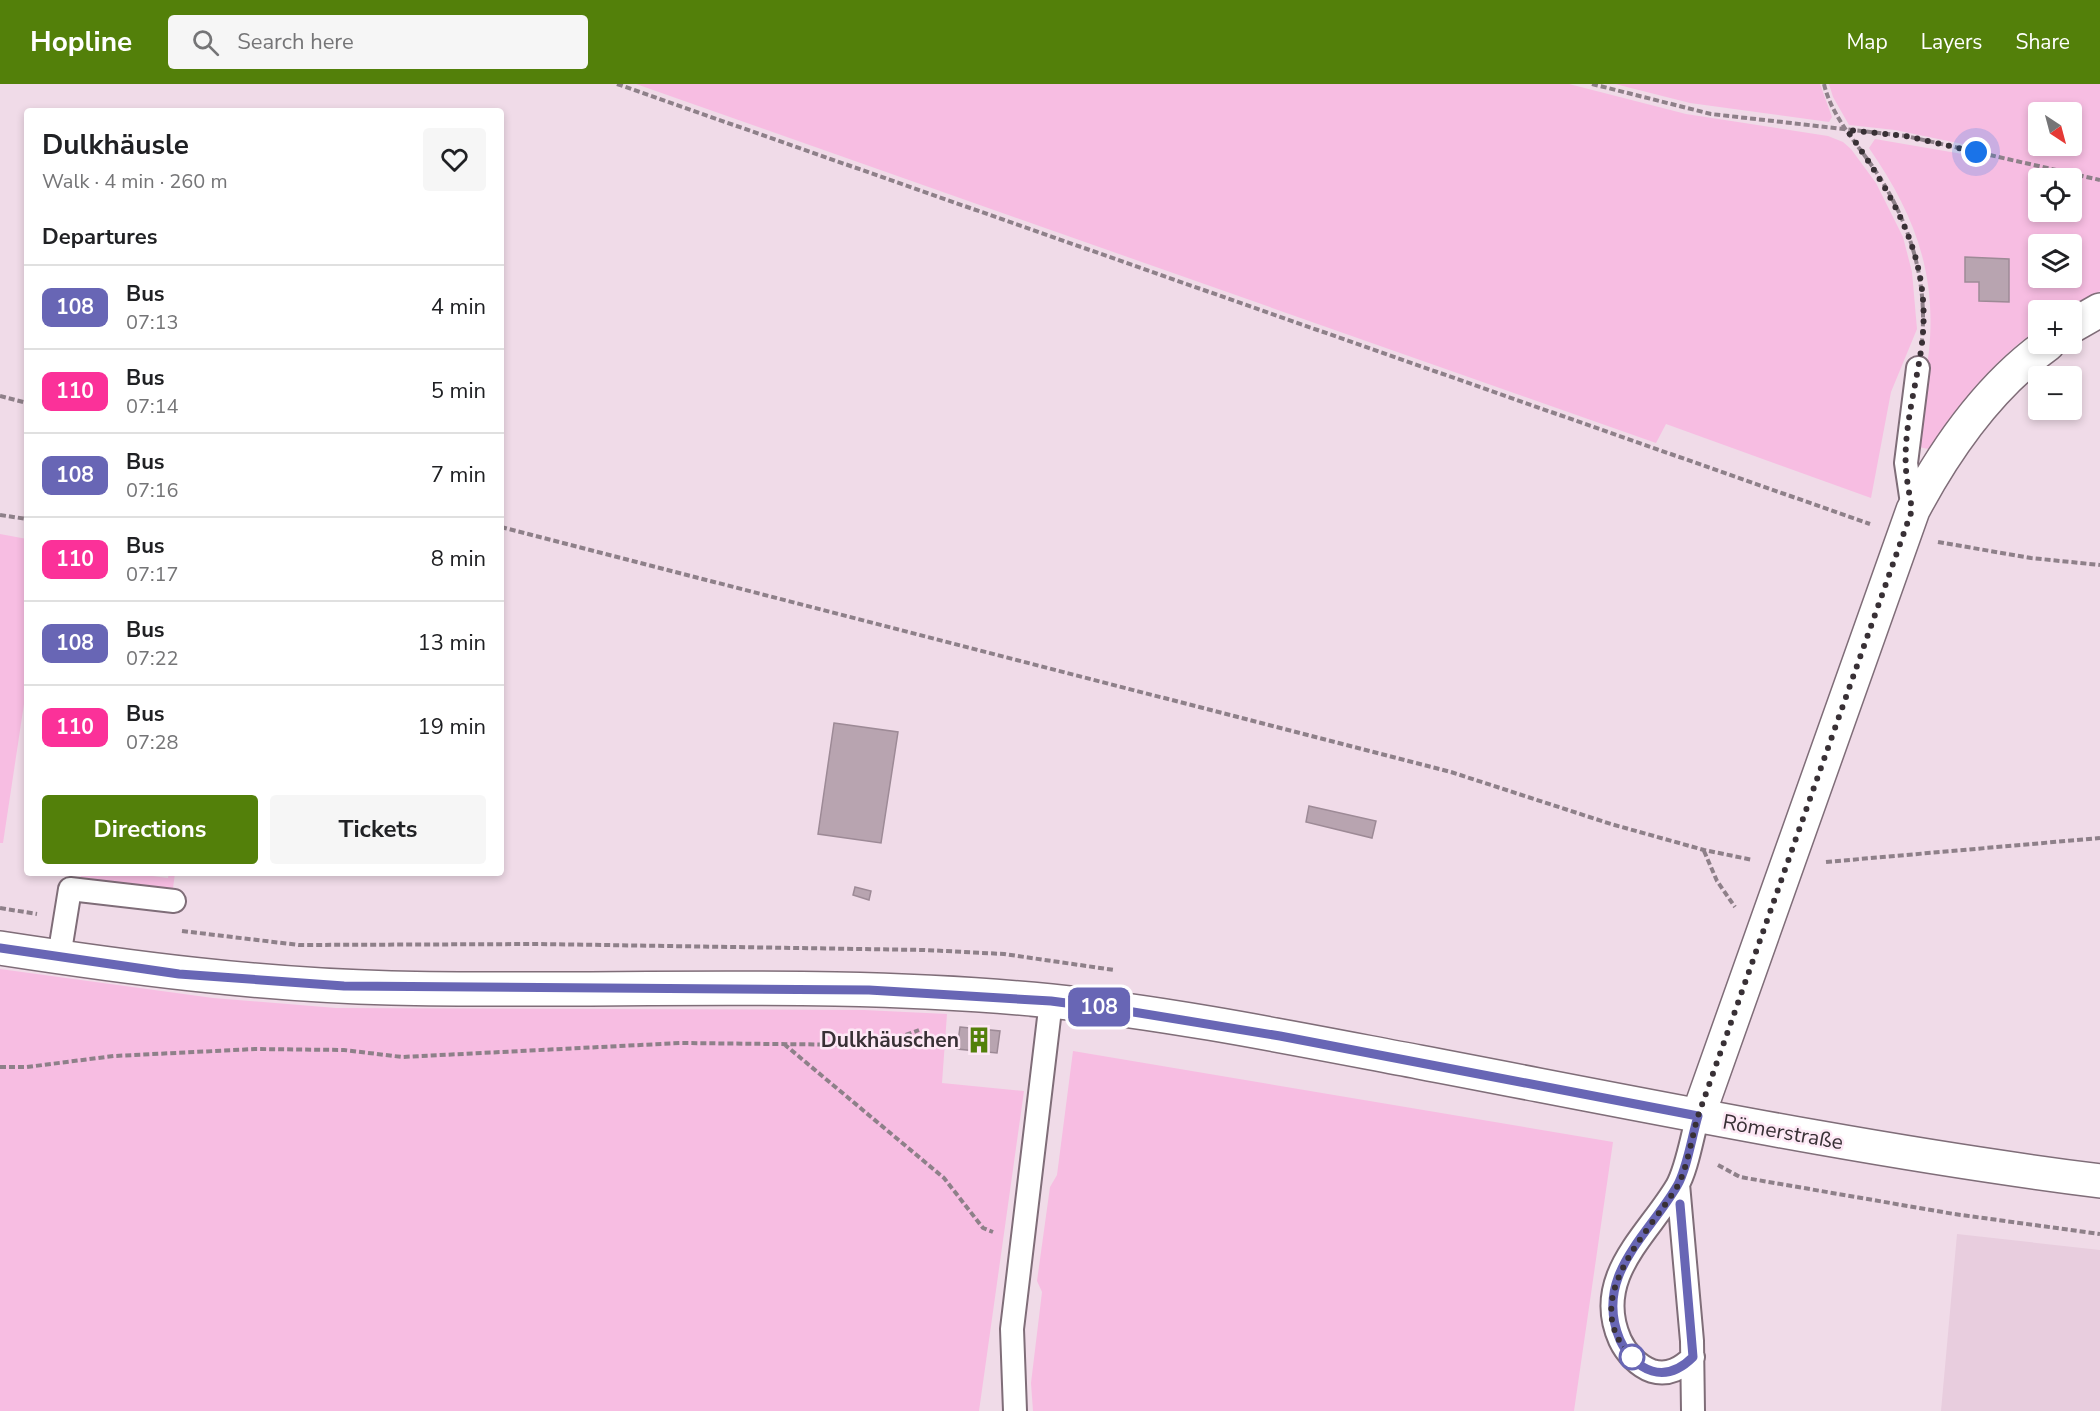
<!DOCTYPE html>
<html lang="en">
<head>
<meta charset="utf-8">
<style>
  body { margin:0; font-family:"Nunito Sans",sans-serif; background:#f6f6f6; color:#202124; height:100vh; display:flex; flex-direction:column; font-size:22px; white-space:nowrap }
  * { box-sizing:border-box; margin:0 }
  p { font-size:20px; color:#757577 }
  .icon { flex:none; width:33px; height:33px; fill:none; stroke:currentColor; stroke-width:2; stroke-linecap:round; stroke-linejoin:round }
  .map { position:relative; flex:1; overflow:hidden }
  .drawer { position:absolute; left:24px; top:24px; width:480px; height:768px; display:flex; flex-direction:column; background:#fff; border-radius:6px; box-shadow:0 3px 9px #0003 }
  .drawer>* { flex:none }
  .badge { padding:0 12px; border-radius:9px; font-size:21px; line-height:39px }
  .needle { width:39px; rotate:144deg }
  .controls { position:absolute; left:2028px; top:18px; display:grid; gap:12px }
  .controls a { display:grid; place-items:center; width:54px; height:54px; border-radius:6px; background:#fff; box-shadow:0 3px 9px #0003; font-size:30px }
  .you { position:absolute; width:30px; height:30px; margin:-15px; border:4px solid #fff; border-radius:50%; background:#1a73e8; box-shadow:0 0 0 9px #1a73e833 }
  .map>.badge { position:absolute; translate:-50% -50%; box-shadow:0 0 0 3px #fff }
  h2 { padding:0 18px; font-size:22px; line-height:54px }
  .round { display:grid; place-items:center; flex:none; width:63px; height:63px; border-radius:6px; background:#f6f6f6 }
  .overview { display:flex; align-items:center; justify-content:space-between; height:102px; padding:0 18px }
  h1 { font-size:28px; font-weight:700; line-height:45px }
  .button { display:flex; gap:12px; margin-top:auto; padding:12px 18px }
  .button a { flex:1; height:69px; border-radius:6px; background:#53800a; color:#fff; font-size:24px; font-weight:700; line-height:69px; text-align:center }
  .button a+a { background:#f6f6f6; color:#202124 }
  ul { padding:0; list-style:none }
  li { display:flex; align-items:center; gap:18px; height:84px; padding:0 18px; border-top:2px solid #e0e0e0 }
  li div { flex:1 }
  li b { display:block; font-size:22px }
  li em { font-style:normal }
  li .badge { min-width:66px; font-weight:700; text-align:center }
  header { display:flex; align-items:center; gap:36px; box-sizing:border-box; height:84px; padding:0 30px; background:#53800a; color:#fff }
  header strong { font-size:28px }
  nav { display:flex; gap:33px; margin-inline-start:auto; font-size:21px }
  .search { width:420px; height:54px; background:#f6f6f6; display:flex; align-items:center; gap:15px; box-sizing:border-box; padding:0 21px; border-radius:6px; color:#757577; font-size:22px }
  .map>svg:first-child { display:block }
  .built { fill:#e8cdde }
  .green { fill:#f7bde2; fill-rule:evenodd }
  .building { fill:#b8a4b0; stroke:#9d8a96; stroke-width:1.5 }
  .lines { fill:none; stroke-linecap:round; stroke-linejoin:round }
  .service-casing { stroke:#7f6d78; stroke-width:26 }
  .tertiary-casing { stroke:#7f6d78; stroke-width:36 }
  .path { stroke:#8e8089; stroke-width:4; stroke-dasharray:6 3; stroke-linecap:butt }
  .service { stroke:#fff; stroke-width:22 }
  .tertiary { stroke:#fff; stroke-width:33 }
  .line-casing { stroke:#fff; stroke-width:14 }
  .line { stroke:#6866b5; stroke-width:9 }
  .walk { stroke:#383035; stroke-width:6; stroke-dasharray:0 10.8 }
  .stop-dot { fill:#fff; stroke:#6866b5; stroke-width:3 }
  .labels { text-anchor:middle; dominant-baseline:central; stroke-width:5; stroke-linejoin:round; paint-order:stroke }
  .poi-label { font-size:21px; font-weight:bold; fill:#383035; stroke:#fde8f5; text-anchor:end }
  .street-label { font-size:21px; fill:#383035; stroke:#fde8f5 }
</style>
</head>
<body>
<header>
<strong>Hopline</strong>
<div class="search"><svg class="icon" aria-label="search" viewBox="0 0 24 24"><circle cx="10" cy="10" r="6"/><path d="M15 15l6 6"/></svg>Search here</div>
<nav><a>Map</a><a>Layers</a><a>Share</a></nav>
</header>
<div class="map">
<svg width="2100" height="1327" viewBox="0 0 2100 1327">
  <rect width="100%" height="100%" fill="#f0dbe8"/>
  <path class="built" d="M1957,1150L2100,1166V1327H1941Z"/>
  <path class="green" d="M636,0H1569L1686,30L1828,52L1843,58L1851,65L1876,99L1903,153L1912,188L1917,245L1891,308L1871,414L1666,340L1656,359Z
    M1615,0H1820L1832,33L1829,38L1690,19Z
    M1829,0H2100V207L2066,226H2038V245C1994,276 1958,320 1929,365L1918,363C1918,330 1925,299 1929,267C1937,187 1913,128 1869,64L1875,55L1974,72L1977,63L1895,46L1849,41L1833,13ZM2038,28H2072V62H2038ZM2038,94H2072V128H2038ZM2038,160H2072V194H2038Z
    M0,450L27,455V600L3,759H0Z
    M81,789H128L168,794L169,789H175L172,812L80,802Z
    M0,885L213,914L336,924L864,926L947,930L942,999L1024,1007L979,1327H0Z
    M1073,967L1613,1058L1574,1327H1033L1031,1299L1042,1208L1037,1197L1050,1103L1057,1091Z"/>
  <path class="building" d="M1965,173L2009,175V218L1979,217V198H1965Z
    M834,639L898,648L881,759L818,750Z
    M1309,722L1376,737L1372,754L1306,738Z
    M855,803L871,807L869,816L853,811Z
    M960,943L1000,947L997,969L957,965Z"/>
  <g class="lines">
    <g class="service-casing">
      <path id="service" d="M1913,426L1906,379L1918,284
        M59,873L70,805L174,817
        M1678,1100L1692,1257L1693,1327
        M1693,1273C1681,1284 1669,1292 1652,1287C1638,1282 1626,1269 1620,1256C1592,1193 1648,1151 1677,1102C1687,1085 1692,1052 1698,1032
        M1015,1327L1012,1245L1051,917"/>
    </g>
    <g class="tertiary-casing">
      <path id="tertiary" d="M2072,242L2100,226
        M0,864C130,884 260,901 391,904C611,909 832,895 1051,917C1175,930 1297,955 1419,978C1645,1021 1871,1068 2100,1097
        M1698,1032L1913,426C1946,364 1989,302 2048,260"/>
    </g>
    <path class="path" d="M617,0L1870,440
      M1592,0L1711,30L1906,52L2100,96
      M1824,0C1831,30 1853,55 1870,79C1907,131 1928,191 1922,256
      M0,312L27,319
      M0,431L27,435
      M501,443L1451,688L1611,740L1704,766L1753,776
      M1938,458L2031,474L2100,481
      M1704,767L1717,797L1735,823
      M1826,778L2100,754
      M0,824L37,830
      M182,847L299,861L539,860L925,866L1004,870L1114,886
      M784,960L944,1094L983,1144L993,1148
      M0,983H27L114,972L255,965L344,966L402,973L680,959L869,961L887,958L919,946
      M1718,1081L1740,1093L1954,1130L2100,1150"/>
    <use href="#service" class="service"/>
    <use href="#tertiary" class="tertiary"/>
  </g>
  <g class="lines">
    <g class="line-casing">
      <path id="line" d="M0,864L179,890L344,902L869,906L1051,917L1127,927L1280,952L1698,1032C1692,1052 1687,1085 1677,1102C1648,1152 1593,1192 1620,1256C1626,1269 1638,1283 1652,1287C1669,1292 1682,1284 1693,1273L1680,1120"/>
    </g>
    <use href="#line" class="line"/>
    <path class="walk" d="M1632,1273C1576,1217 1648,1150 1677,1103C1687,1086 1692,1052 1698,1032L1912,426C1910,413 1907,399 1906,386C1903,344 1917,300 1922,259C1932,174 1894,113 1847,46L1906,52L1976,68"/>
  </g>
  <defs>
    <g id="building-bare" transform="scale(2.07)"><path d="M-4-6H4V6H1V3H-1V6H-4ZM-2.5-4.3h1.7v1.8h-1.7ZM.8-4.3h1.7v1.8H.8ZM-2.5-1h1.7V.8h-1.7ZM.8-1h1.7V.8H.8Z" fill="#53800a" stroke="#fde8f5" stroke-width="2.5" paint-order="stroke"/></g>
  </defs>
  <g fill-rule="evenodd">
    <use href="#building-bare" x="979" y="956"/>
  </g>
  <circle class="stop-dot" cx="1632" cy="1273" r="12"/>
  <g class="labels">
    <g class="poi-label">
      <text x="959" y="956">Dulkhäuschen</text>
    </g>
    <g class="street-label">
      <text transform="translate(1783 1048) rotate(10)">Römerstraße</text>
    </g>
  </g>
</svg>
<div class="controls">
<a><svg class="needle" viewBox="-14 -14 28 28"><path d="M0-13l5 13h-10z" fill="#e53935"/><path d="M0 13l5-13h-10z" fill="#757577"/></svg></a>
<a><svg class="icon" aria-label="locate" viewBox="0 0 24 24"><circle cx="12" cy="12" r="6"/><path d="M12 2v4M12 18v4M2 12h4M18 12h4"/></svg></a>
<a><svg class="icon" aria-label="layers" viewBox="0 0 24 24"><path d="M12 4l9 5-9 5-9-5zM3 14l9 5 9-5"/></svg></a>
<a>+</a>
<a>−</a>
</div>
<div class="you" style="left:1976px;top:68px"></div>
<b class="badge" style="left:1099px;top:923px;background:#6866b5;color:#fff">108</b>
<section class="drawer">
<div class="overview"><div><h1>Dulkhäusle</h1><p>Walk · 4 min · 260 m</p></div><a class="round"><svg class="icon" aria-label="heart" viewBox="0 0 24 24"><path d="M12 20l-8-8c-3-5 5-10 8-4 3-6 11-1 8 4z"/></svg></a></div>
<h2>Departures</h2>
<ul>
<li><span class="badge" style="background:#6866b5;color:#fff">108</span><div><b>Bus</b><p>07:13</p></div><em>4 min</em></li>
<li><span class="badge" style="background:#fb3199;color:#fff">110</span><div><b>Bus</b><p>07:14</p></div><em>5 min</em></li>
<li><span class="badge" style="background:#6866b5;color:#fff">108</span><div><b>Bus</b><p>07:16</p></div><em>7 min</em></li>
<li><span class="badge" style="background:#fb3199;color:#fff">110</span><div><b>Bus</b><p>07:17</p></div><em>8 min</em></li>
<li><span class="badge" style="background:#6866b5;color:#fff">108</span><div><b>Bus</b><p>07:22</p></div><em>13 min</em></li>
<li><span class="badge" style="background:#fb3199;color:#fff">110</span><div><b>Bus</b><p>07:28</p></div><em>19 min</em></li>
</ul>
<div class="button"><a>Directions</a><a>Tickets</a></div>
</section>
</div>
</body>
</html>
